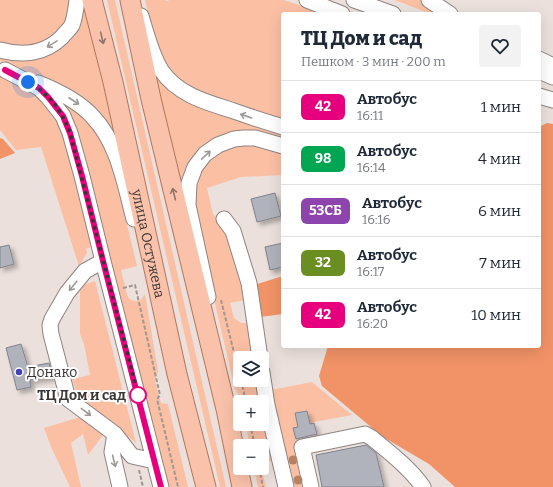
<!DOCTYPE html>
<html lang="ru">
<head>
<meta charset="utf-8">
<style>
  body { margin:0; font-family:Bitter,serif; background:#f2f2f3; color:#1f2937; height:100vh; display:flex; flex-direction:column; font-size:15px; white-space:nowrap }
  * { box-sizing:border-box; margin:0 }
  p { font-size:13px; color:#747a83 }
  .icon { flex:none; width:22px; height:22px; fill:none; stroke:currentColor; stroke-width:2; stroke-linecap:round; stroke-linejoin:round }
  .map { position:relative; flex:1; overflow:hidden }
  .details { position:absolute; left:281px; top:12px; width:260px; height:336px; display:flex; flex-direction:column; background:#fff; border-radius:4px; box-shadow:0 4px 16px #0002 }
  .details>* { flex:none }
  .badge { padding:0 8px; border-radius:6px; font-size:14px; line-height:26px }
  .tools { position:absolute; left:233px; top:351px; display:grid; gap:8px }
  .tools a { display:grid; place-items:center; width:36px; height:36px; border-radius:4px; background:#fff; box-shadow:0 4px 16px #0002; font-size:20px }
  .you { position:absolute; width:20px; height:20px; margin:-10px; border:3px solid #fff; border-radius:50%; background:#1a73e8; box-shadow:0 0 0 6px #1a73e833 }
  .map>.badge { position:absolute; translate:-50% -50%; box-shadow:0 0 0 2px #fff }
  .round { display:grid; place-items:center; flex:none; width:42px; height:42px; border-radius:4px; background:#f2f2f3 }
  .overview { display:flex; align-items:center; justify-content:space-between; height:68px; padding:0 20px }
  h1 { font-size:19px; font-weight:800; line-height:30px }
  ul { padding:0; list-style:none }
  li { display:flex; align-items:center; gap:12px; height:52px; padding:0 20px; border-top:1px solid #e0e1e3 }
  li div { flex:1 }
  li b { display:block; font-size:15px }
  li em { font-style:normal }
  li .badge { min-width:44px; font-weight:700; text-align:center }
  .map>svg:first-child { display:block }
  .green { fill:#fbbfa4 }
  .forest { fill:#f19267 }
  .building { fill:#b0b2bc; stroke:#81838c; filter:url(#shadow) }
  .lines { fill:none; stroke-linecap:round; stroke-linejoin:round }
  .minor-casing { stroke:#8e8480; stroke-width:17 }
  .major-casing { stroke:#b4775b; stroke-width:21 }
  .path { stroke:#a09794; stroke-width:2; stroke-dasharray:4 2; stroke-linecap:butt }
  .minor { stroke:#fff; stroke-width:15 }
  .major { stroke:#fac2aa; stroke-width:19 }
  .tree { fill:#b58263 }
  .oneway { stroke:#907469 }
  .oneway2 { stroke:#9c9a99 }
  .line-casing { stroke:#fff; stroke-width:9 }
  .line { stroke:#e6007e; stroke-width:6 }
  .walk { stroke:#3a3533; stroke-width:4; stroke-dasharray:0 7.2 }
  .poi-dot { fill:#4441b7; stroke:#fff; stroke-width:1.5 }
  .stop-dot { fill:#fff; stroke:#e6007e; stroke-width:2 }
  .labels { text-anchor:middle; dominant-baseline:central; stroke-width:4; stroke-linejoin:round; paint-order:stroke }
  .street-label { font-size:14px; fill:#3a3533; stroke:#fff }
  .poi-label { font-size:14px; fill:#3a3533; stroke:#fff; text-anchor:start }
  .stop-label { font-size:14px; font-weight:bold; fill:#3a3533; stroke:#fff; text-anchor:end }
</style>
</head>
<body>
<div class="map">
<svg width="553" height="487" viewBox="0 0 553 487">
  <defs>
    <filter id="shadow"><feDropShadow dx="3.5" dy="3.5" stdDeviation="2" flood-color="#0004"/></filter>
  </defs>
  <rect width="100%" height="100%" fill="#ebe0db"/>
  <path class="green" d="M0,0H72L64,27L43,43L24,47L0,43Z
    M84,0L114,133L49,82L0,61V57L38,58Z
    M107,0H115L226,487H220Z
    M145,0H164L168,1L169,0H284L326,14H283V120L191,88L173,76L158,52Z
    M395,0H421L441,14H431Z
    M154,70L283,134V140L233,132L218,136L204,146L182,190Z
    M0,75L42,97L61,123L93,246L86,249L87,253L79,266L41,147L16,150L0,130Z
    M59,99L80,111L101,136L114,170L137,266L121,270L127,295C130,301 135,302 141,300L145,294L158,371L155,381L161,403L168,404L188,487H168L79,139C75,124 69,111 59,99Z
    M254,144L283,152V175L241,177L207,188L213,214L229,233L244,285L245,300L230,303L234,318L241,323H245L248,324L254,358H240V380H256L259,402H252L251,397H240L235,389L212,291L196,213L195,188L204,164L212,156L230,146Z
    M95,281L136,443L78,397L72,379L90,375L84,344L80,334V286Z
    M312,382L352,415L314,422L296,440L307,487H295L271,390Z
    M80,417L103,435L88,455L83,434L71,443L81,487H70L52,449L44,428Z
    M262,421L272,461L262,463V446H249L248,439L247,425H252V424H262Z
    M254,468H261L266,487H258Z"/>
  <path class="forest" d="M547,123L553,124V487H455L429,464L383,437L322,386L319,376L328,346H539V127Z
    M0,138L3,139L15,153L0,159Z
    M283,276V314L260,317L251,286Z"/>
  <path class="building" d="M275,193L281,216L257,222L251,199Z
    M283,243V267L270,270L265,247Z
    M9,245L14,264L0,268V247Z
    M21,344L28,367L49,363L53,377L30,380L31,387L17,390L6,348Z
    M307,411L310,424L314,423L317,434L296,439L293,428L298,427L295,413Z
    M366,445L376,453L384,487H322L316,455Z"/>
  <g class="lines">
    <g class="minor-casing">
      <path id="minor" d="M307,0L342,14
        M354,0L393,14
        M429,0L450,14
        M141,16C146,33 152,56 161,70C177,94 205,102 231,110C248,116 266,122 283,127
        M0,50C22,56 45,54 62,37C65,33 70,29 72,25C75,17 76,8 77,0
        M539,59L553,66
        M5,70L39,88L48,97L63,116L70,133L82,176L103,261L161,487
        M539,71L553,77
        M38,83C58,91 79,101 93,117C118,143 125,185 134,219
        M539,96L553,100
        M224,219L233,231L249,283L260,358
        M103,261L85,271L67,293L52,319L50,325L51,334L68,399L115,434L132,456L154,461
        M208,297L188,205L189,183L195,167L205,154L218,145L234,139L244,138H255L283,146
        M262,372L267,405L286,487
        M115,434L112,452L120,487
        M311,487L302,447L365,434L372,438C390,453 410,468 423,487"/>
    </g>
    <g class="major-casing">
      <g id="major">
        <path id="s1" d="M92,0L113,82L177,374L206,487"/>
        <path d="M130,0L151,99L226,409L242,487"/>
      </g>
    </g>
    <path class="path" d="M123,288L135,285L160,395L157,399L178,487
      M221,300L240,377
      M241,380L246,402
      M250,424L255,446
      M259,468L263,487
      M139,470L143,487"/>
    <use href="#minor" class="minor"/>
    <use href="#major" class="major"/>
  </g>
  <g class="tree">
    <circle cx="293" cy="460" r="4.5"/>
    <circle cx="298" cy="480" r="4.5"/>
  </g>
  <defs><path id="oneway-shaft" d="M-6 0H5M1.5-3L5.5 0L1.5 3" fill="none" stroke-width="1.6" stroke-linecap="round" stroke-linejoin="round"/></defs>
  <g class="oneway">
    <use href="#oneway-shaft" transform="translate(102 38) rotate(76)"/>
    <use href="#oneway-shaft" transform="translate(174 194) rotate(-104)"/>
  </g>
  <g class="oneway2">
    <use href="#oneway-shaft" transform="translate(52 44) rotate(148)"/>
    <use href="#oneway-shaft" transform="translate(74 101) rotate(33)"/>
    <use href="#oneway-shaft" transform="translate(246 116) rotate(-161)"/>
    <use href="#oneway-shaft" transform="translate(206 155) rotate(-43)"/>
    <use href="#oneway-shaft" transform="translate(73 286) rotate(129)"/>
    <use href="#oneway-shaft" transform="translate(86 412) rotate(37)"/>
    <use href="#oneway-shaft" transform="translate(114 461) rotate(76)"/>
  </g>
  <g class="lines">
    <g class="line-casing">
      <path id="line" d="M5,70L39,88L48,97L63,116L70,133L82,176L103,261L161,487"/>
    </g>
    <use href="#line" class="line"/>
    <path class="walk" d="M28,82C31,84 36,86 39,89C54,100 64,116 70,133L139,398L138,395"/>
  </g>
  <circle class="poi-dot" cx="19" cy="372" r="4"/>
  <circle class="stop-dot" cx="138" cy="395" r="8"/>
  <g class="labels">
    <g class="street-label">
      <text stroke="none"><textPath href="#s1" startOffset="250">улица Остужева</textPath></text>
    </g>
    <g class="poi-label">
      <text x="27" y="372">Донако</text>
    </g>
    <g class="stop-label">
      <text x="126" y="395">ТЦ Дом и сад</text>
    </g>
  </g>
</svg>
<div class="tools">
<a><svg class="icon" aria-label="layers" viewBox="0 0 24 24"><path d="M12 4l9 5-9 5-9-5zM3 14l9 5 9-5"/></svg></a>
<a>+</a>
<a>−</a>
</div>
<div class="you" style="left:28px;top:82px"></div>
<section class="details">
<div class="overview"><div><h1>ТЦ Дом и сад</h1><p>Пешком · 3 мин · 200 m</p></div><a class="round"><svg class="icon" aria-label="heart" viewBox="0 0 24 24"><path d="M12 20l-8-8c-3-5 5-10 8-4 3-6 11-1 8 4z"/></svg></a></div>
<ul>
<li><span class="badge" style="background:#e6007e;color:#fff">42</span><div><b>Автобус</b><p>16:11</p></div><em>1 мин</em></li>
<li><span class="badge" style="background:#00a651;color:#fff">98</span><div><b>Автобус</b><p>16:14</p></div><em>4 мин</em></li>
<li><span class="badge" style="background:#8e44ad;color:#fff">53СБ</span><div><b>Автобус</b><p>16:16</p></div><em>6 мин</em></li>
<li><span class="badge" style="background:#6b8e23;color:#fff">32</span><div><b>Автобус</b><p>16:17</p></div><em>7 мин</em></li>
<li><span class="badge" style="background:#e6007e;color:#fff">42</span><div><b>Автобус</b><p>16:20</p></div><em>10 мин</em></li>
</ul>
</section>
</div>
</body>
</html>
